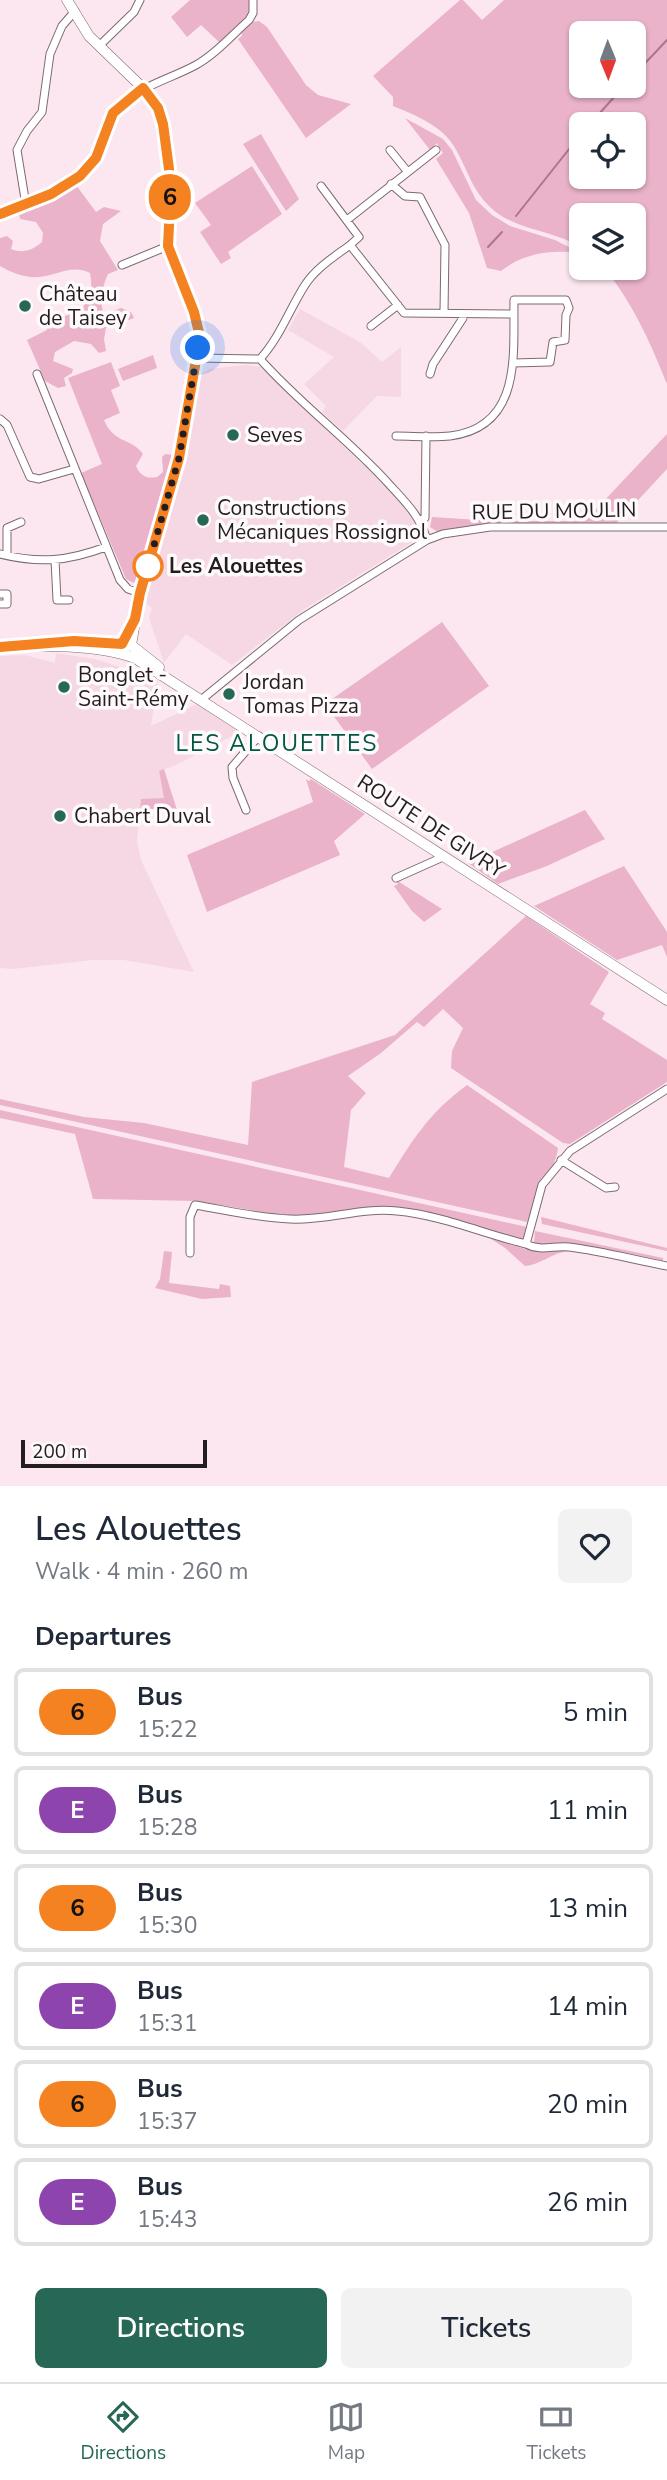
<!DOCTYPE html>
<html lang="en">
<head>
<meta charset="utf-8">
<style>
  body { margin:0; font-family:"Nunito Sans",sans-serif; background:#f2f2f3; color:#1f2937; height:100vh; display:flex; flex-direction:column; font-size:26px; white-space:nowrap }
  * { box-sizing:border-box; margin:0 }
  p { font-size:23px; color:#747a83 }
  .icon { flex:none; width:38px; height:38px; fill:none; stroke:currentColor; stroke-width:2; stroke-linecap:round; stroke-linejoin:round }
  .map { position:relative; height:1486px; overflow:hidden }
  .details { display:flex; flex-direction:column; background:#fff; flex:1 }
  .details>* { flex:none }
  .badge { padding:0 14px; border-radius:23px; font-size:24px; line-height:46px }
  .needle { width:46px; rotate:179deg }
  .tools { position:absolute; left:569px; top:21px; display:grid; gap:14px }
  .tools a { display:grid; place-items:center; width:77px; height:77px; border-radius:10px; background:#fff; box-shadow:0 2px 5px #0004; font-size:35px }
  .scale { position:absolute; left:21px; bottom:18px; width:186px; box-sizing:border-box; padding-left:7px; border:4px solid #241d20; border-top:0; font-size:19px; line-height:24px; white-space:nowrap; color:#241d20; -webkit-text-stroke:5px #fefafb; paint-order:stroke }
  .you { position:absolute; width:35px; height:35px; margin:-18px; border:5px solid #fff; border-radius:50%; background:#1a73e8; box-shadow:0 0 0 10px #1a73e833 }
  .map>.badge { position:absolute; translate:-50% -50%; box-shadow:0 0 0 4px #fff }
  h2 { padding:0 35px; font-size:26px; line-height:63px }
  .round { display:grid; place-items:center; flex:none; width:74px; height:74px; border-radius:10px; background:#f2f2f3 }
  .summary { display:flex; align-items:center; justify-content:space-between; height:119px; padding:0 35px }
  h1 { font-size:33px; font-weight:600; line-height:52px }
  .primary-button { display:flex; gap:14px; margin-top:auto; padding:14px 35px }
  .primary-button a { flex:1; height:80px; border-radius:10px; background:#276755; color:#fff; font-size:28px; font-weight:600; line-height:80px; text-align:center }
  .primary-button a+a { background:#f2f2f3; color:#1f2937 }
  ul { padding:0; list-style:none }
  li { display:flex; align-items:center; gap:21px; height:88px; margin:0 14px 10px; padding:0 21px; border:4px solid #e0e1e3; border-radius:10px }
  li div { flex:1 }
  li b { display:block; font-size:26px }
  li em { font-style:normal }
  li .badge { min-width:77px; font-weight:700; text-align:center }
  .menu { display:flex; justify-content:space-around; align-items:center; height:98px; border-top:2px solid #e0e1e3; background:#fff; font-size:19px; color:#747a83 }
  .menu a { display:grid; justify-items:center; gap:4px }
  .menu .current { color:#276755 }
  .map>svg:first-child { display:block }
  .built { fill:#f5d8e3 }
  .green { fill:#eab3ca; fill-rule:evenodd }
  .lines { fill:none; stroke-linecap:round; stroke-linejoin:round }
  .stream { stroke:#ad748d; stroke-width:2 }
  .street-casing { stroke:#7c6a71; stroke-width:9 }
  .secondary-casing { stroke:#7c6a71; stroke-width:11 }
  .street { stroke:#fff; stroke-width:7 }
  .secondary { stroke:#fff; stroke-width:10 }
  .line-casing { stroke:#fff; stroke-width:16 }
  .line { stroke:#f58220; stroke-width:10 }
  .walk { stroke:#241d20; stroke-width:7; stroke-dasharray:0 12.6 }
  .poi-dot { fill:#276755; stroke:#fefafb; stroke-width:2.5 }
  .stop-dot { fill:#fff; stroke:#f58220; stroke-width:3.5 }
  .labels { text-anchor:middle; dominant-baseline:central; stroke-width:7; stroke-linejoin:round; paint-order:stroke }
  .poi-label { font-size:21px; fill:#241d20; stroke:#fefafb; text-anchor:start }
  .street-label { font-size:21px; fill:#241d20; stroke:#fefafb }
  .stop-label { font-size:21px; font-weight:bold; fill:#241d20; stroke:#fefafb; text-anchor:start }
  .neighbourhood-label { font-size:23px; letter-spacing:2px; fill:#005744; stroke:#fefafb }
</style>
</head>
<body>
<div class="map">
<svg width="667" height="1486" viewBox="0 0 667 1486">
  <rect width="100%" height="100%" fill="#fce7f0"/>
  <path class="built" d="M300,309L360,342L382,362L401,347V397L377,396L343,431L322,412L326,406L304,384L334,357L288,330Z
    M246,365L261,367L297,400L362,464L367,465L418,524L411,543L306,608L232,665L186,634L164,663L149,618L152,608L143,601L169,514L190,430L199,376L209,369Z
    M56,653L95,659L158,679L151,726L197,704L240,732L174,766L159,771L164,798L141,800L137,841L141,860L194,972L124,960H93L13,969L0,968V656L25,655L55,663Z"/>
  <path class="green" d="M190,0H250L251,13L220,43L201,25L187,37L171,17Z
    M460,0H463L482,20L504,0H667V384C650,342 633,303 604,268H634V215H581V247C556,232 525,231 500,215C473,196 470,174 455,148C443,126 415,115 393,106V97L373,76ZM634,33V86H581V33ZM634,124V177H581V124Z
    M259,21L267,27L306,85L318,95L351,104L306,138L238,39L242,36L241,32L252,22Z
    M405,118L443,139L452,150L476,200L492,215L510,226L555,240L581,253C551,250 525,252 501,271L487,268L469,213L436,159L443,153L437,143L430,150Z
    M261,134L299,199L286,211L243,144Z
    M252,166L282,214L228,252L231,258L221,264L200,232L211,225L195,203Z
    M76,185L96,212L104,207L121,211L103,224L100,241L118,270L108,274C102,287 99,301 104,315L121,308L131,312L134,318L106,328L104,339L106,351L99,353L91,344L74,341L55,352L53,361L73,369L72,373L64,378L66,386L58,388L45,381L27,340L47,330L48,322C75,312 97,310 90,273C71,264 59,275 39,277C25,278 12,273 0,266V238L7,236L13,241L11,249C23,254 33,250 42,242L43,233L36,222L20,219L19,213Z
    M153,355L157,368L123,381L118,369Z
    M111,362L120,386L111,390L120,413L104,420C114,444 132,438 143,454L136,466C140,476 147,479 157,477L163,472L162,457L165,454L175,455L140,574L134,583L126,579L81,473L102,464L68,378Z
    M667,434V469L616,524L458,529L438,532L430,527L432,517L494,521H585Z
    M442,622L489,686L372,769L325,704Z
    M164,769L177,810L167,808L140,810L141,799L164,798L159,771Z
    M306,779L309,781L311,779L365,814L334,841L340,855L207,912L187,855L313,802Z
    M585,810L605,839L547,866L498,884L468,863Z
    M624,866L667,932V957L662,945L617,960L534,906Z
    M396,880L442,909L424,922L412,911L394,886L398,884Z
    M526,916L609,972L590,1004L605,1013L602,1019L667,1060V1082L570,1144L563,1143L451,1068L452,1051L463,1028L443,1009L424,1027L417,1022L381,1053L348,1076L366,1093L351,1110L344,1167L389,1178C413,1139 429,1113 467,1085L558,1148C557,1163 535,1206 527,1222L0,1105V1099L84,1117L144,1123L248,1145L252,1082L395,1035Z
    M0,1110L527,1227L525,1240L507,1238L494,1231L387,1206L292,1217L197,1201L93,1199L75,1134L0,1118Z
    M541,1217L667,1248V1251L542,1224Z
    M535,1231L663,1258V1262L535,1244L534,1242Z
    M488,1237L531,1251H568C552,1253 540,1265 525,1266L505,1248Z
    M164,1251L172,1252L169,1283L219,1289L220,1284L230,1286L231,1297L202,1299L155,1288L160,1279Z"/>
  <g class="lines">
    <path class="stream" d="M634,75L667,40
      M590,124L624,86
      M516,216L581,134
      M488,247L502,232"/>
    <g class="street-casing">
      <path id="street" d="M99,46L134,12L140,0
        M390,150L407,171
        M391,184L405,196L420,197L445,245L444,313
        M321,186L359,237L350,245
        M26,205L17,150L27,131L42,112L50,54L62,26L75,11
        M0,214C34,202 81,188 98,153C106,137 107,118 121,105C143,85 170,79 196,65C216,54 232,35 249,20L253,13V0
        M347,220L436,150
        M122,265L168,246
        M371,326L398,305
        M197,358L260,359
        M260,359C280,337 289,310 305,285C316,268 334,257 350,245L404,313L514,314
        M260,359C300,404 348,439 388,483C406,503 419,514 427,540
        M37,374L120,580L128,589L140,593
        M430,374L433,364L463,318V314
        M0,419L7,425L30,477L39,479L74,469
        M396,436C413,436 432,438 450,436C523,427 513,353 514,300H566L569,308L566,315L565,340L553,342L550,362L513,363
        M421,520L425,518L426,436
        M0,554C40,564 68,561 106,547
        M7,555V528L21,522
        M55,560L57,600H69
        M0,594H7V604H0
        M201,700L299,620L427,540L443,534L490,527H667
        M246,810L233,778L232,767L259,736
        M396,878L443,857
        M667,1089L570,1151L542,1185L526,1244C541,1252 554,1245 569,1247C602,1251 635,1260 667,1266
        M561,1160L606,1188L615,1187
        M190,1253V1217L195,1205C226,1210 258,1218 290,1219C326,1221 361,1207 397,1211C441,1215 484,1234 526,1244"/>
    </g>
    <g class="secondary-casing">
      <path id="secondary" d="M67,0L89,36L149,94L158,108L163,124L169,166L168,246L198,325V356L179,458L140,593L131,645L115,650
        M63,642L93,641L131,645L159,667
        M0,647C42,645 95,644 135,658L667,1000"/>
    </g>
    <use href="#street" class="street"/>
    <use href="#secondary" class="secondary"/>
  </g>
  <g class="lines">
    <g class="line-casing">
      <path id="line" d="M0,214L51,194L80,176L96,158L113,113L143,88L158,108L163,124L171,184L168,246L194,312L200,337L179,458L140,593L135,619L122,644L74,641L0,647"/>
    </g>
    <use href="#line" class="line"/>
    <path class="walk" d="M148,566L146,573L179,458L198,348"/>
  </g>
  <g class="poi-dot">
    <circle cx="25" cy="306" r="7"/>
    <circle cx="233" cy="435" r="7"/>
    <circle cx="203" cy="520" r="7"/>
    <circle cx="64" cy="687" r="7"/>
    <circle cx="229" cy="694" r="7"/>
    <circle cx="60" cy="816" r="7"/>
  </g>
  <circle class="stop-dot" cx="148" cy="566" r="14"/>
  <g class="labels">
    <g class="poi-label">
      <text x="39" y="294">Château<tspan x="39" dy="24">de Taisey</tspan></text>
      <text x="247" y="435">Seves</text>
      <text x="217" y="508">Constructions<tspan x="217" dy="24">Mécaniques Rossignol</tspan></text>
      <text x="78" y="675">Bonglet -<tspan x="78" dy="24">Saint-Rémy</tspan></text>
      <text x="243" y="682">Jordan<tspan x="243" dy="24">Tomas Pizza</tspan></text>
      <text x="74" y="816">Chabert Duval</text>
    </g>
    <g class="street-label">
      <text transform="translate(554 511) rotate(-1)">RUE DU MOULIN</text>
      <text transform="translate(431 826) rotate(33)">ROUTE DE GIVRY</text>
    </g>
    <g class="stop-label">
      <text x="169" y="566">Les Alouettes</text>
    </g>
    <g class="neighbourhood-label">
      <text x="277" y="743">LES ALOUETTES</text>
    </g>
  </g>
</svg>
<div class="tools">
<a><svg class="needle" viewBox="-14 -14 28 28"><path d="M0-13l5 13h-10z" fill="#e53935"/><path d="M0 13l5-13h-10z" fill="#747a83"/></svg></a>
<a><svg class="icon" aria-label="locate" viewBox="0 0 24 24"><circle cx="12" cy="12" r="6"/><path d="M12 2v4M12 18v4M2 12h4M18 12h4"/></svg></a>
<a><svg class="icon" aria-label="layers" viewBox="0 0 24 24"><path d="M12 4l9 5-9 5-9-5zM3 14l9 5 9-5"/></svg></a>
</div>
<div class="scale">200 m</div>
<div class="you" style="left:198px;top:348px"></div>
<b class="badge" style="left:170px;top:197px;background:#f58220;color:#111">6</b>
</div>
<section class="details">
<div class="summary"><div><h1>Les Alouettes</h1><p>Walk · 4 min · 260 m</p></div><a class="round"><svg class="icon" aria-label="heart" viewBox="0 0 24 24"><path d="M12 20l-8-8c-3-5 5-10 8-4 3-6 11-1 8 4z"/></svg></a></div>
<h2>Departures</h2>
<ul>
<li><span class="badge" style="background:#f58220;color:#111">6</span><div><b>Bus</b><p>15:22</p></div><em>5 min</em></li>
<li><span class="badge" style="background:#8e44ad;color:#fff">E</span><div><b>Bus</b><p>15:28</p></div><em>11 min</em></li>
<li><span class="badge" style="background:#f58220;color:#111">6</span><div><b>Bus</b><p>15:30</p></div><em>13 min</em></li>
<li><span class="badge" style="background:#8e44ad;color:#fff">E</span><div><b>Bus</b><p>15:31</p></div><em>14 min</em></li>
<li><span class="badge" style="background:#f58220;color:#111">6</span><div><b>Bus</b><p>15:37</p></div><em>20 min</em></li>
<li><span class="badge" style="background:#8e44ad;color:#fff">E</span><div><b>Bus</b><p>15:43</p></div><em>26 min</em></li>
</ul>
<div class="primary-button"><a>Directions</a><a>Tickets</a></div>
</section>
<nav class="menu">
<a class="current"><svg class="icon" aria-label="directions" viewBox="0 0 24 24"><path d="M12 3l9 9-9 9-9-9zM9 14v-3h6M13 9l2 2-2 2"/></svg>Directions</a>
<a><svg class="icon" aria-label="map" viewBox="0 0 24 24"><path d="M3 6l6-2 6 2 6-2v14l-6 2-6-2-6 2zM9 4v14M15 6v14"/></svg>Map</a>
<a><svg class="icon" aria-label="tickets" viewBox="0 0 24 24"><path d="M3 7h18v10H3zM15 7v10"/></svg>Tickets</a>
</nav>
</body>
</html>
